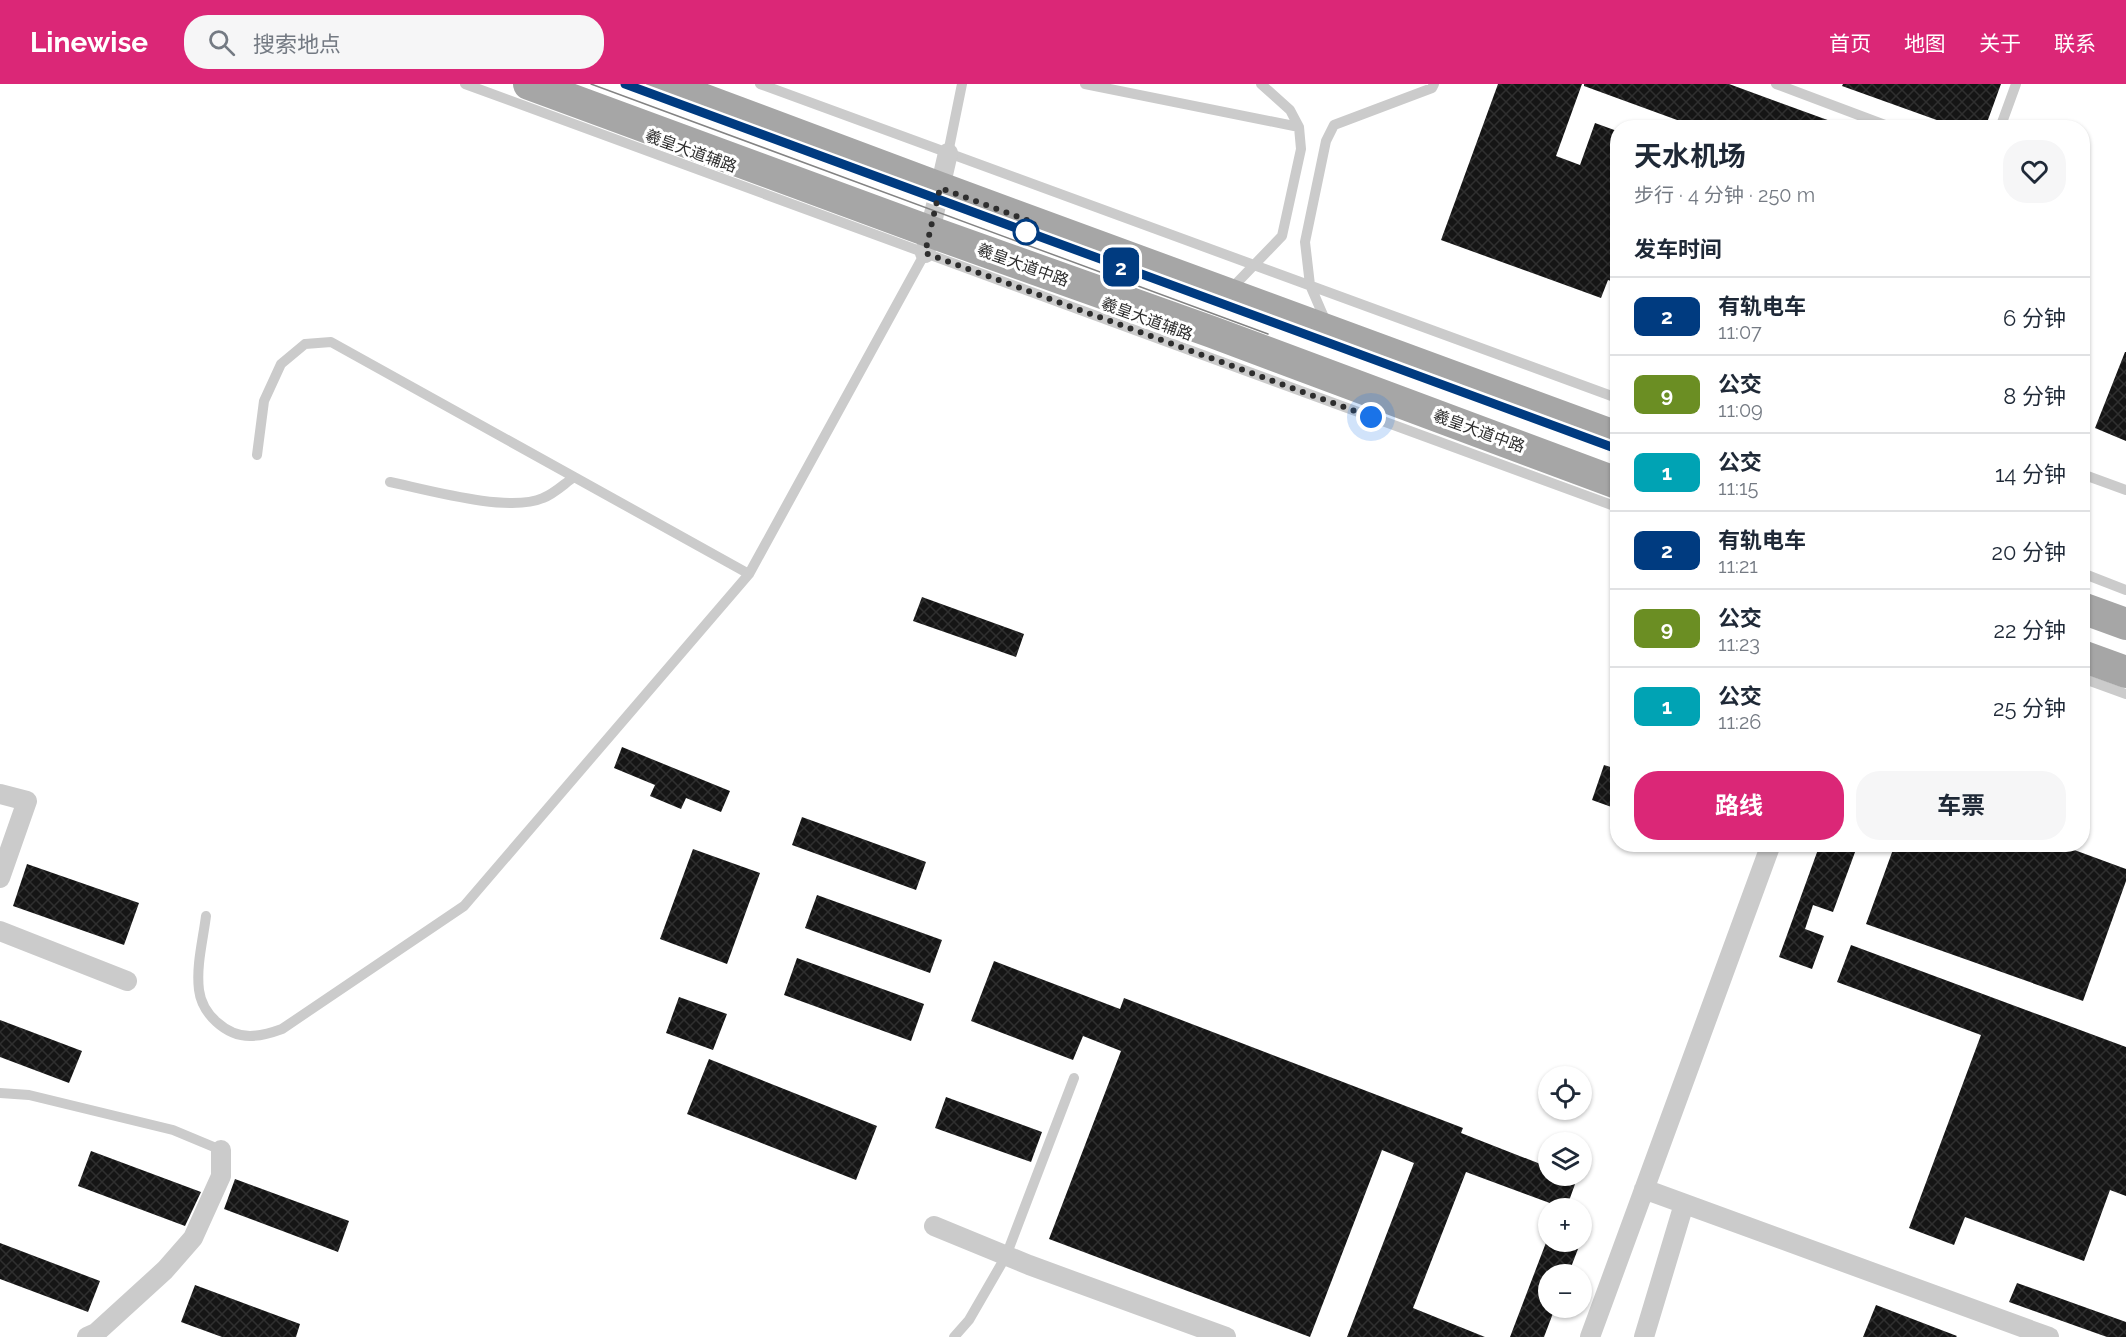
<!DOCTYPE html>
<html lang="zh">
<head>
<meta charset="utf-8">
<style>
  body { margin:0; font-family:Raleway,"Noto Sans SC",sans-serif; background:#f6f6f7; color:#1f2937; height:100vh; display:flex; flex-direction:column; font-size:22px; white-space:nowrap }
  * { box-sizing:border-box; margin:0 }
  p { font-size:20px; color:#747a83 }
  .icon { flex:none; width:33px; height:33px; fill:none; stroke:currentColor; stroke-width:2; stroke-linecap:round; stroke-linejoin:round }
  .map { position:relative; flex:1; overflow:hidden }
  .side { position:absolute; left:1610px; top:36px; width:480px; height:732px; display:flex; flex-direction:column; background:#fff; border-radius:24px; box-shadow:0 2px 4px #0004 }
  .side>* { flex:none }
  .badge { padding:0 12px; border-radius:9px; font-size:21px; line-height:39px }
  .buttons { position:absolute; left:1538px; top:982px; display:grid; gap:12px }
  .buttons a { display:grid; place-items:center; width:54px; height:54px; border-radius:50%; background:#fff; box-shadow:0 2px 4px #0004; font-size:30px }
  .you { position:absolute; width:30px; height:30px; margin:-15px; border:4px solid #fff; border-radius:50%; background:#1a73e8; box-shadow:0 0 0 9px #1a73e833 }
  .map>.badge { position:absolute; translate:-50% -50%; box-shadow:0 0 0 3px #fff }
  h2 { padding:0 24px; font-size:22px; line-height:54px }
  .round { display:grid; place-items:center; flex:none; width:63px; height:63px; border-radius:24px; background:#f6f6f7 }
  .headline { display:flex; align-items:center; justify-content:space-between; height:102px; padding:0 24px }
  h1 { font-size:28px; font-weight:700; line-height:45px }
  .cta { display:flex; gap:12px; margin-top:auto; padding:12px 24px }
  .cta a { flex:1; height:69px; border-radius:24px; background:#db2777; color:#fff; font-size:24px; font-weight:700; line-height:69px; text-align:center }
  .cta a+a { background:#f6f6f7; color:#1f2937 }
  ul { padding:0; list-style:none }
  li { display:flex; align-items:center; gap:18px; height:78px; padding:0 24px; border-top:2px solid #e0e1e3 }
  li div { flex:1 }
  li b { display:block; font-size:22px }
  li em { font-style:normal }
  li .badge { min-width:66px; font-weight:700; text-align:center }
  header { display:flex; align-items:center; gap:36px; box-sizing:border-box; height:84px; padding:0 30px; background:#db2777; color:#fff }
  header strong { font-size:28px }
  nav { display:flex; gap:33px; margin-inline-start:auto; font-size:21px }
  .search { width:420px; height:54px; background:#f6f6f7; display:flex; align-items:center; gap:15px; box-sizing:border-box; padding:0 21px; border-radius:24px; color:#747a83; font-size:22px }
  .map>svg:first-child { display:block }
  .building { fill:url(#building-cross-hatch) }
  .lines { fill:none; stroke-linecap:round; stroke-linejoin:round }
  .lane { stroke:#cbcbcb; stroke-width:10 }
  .street { stroke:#cbcbcb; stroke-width:20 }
  .primary { stroke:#a6a6a6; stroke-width:32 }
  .tram { stroke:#838383; stroke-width:1.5 }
  .line-casing { stroke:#fff; stroke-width:14 }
  .line { stroke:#003b80; stroke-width:9 }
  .walk { stroke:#2e2e2e; stroke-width:6; stroke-dasharray:0 10.8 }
  .stop-dot { fill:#fff; stroke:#003b80; stroke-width:3 }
  .labels { text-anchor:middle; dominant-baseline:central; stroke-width:6; stroke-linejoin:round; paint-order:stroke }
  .street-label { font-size:16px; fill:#2e2e2e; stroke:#fff }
</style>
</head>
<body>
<header>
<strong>Linewise</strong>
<div class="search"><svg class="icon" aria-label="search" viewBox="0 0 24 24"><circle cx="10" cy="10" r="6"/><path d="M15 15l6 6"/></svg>搜索地点</div>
<nav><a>首页</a><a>地图</a><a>关于</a><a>联系</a></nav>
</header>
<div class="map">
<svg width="2126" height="1253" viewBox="0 0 2126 1253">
  <defs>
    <pattern id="building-cross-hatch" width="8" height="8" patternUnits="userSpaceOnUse" patternTransform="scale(1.5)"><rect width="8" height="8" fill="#151515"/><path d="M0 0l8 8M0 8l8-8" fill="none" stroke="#2f2f2f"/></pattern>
  </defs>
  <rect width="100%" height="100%" fill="#fff"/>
  <path class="building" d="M1498,0H1582L1556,72L1580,81L1595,39L1617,47V199L1608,196L1601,214L1441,156Z
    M1584,0H1729L1844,42L1843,44H1699L1584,2Z
    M1843,0H2001L1985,44H1959L1842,2Z
    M2125,268H2126V357L2095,344Z
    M922,513L1024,550L1016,573L913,537Z
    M622,663L730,707L721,728L686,714L681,725L650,712L655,701L614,684Z
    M1604,681L1617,685V725L1592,716Z
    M802,733L926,778L916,806L792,761Z
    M1820,760H1858L1833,828L1813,821L1805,845L1824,852L1812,885L1779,873Z
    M1895,760H2058L2126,785V797L2083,917L1866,840Z
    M693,765L760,789L727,880L660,855Z
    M27,780L139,819L124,861L13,822Z
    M817,811L942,856L930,889L805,844Z
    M1851,861L2126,963V1112L2110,1106L2084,1177L1965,1133L1954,1161L1909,1144L1981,951L1837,898Z
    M797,874L924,920L911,957L784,911Z
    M994,877L1120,925L1124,914L1463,1044L1461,1049L1548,1083V1092H1578L1566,1125L1466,1088L1413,1224L1485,1253H1347L1414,1079L1382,1066L1310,1253L1049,1155L1121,967L1083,952L1073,976L971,937Z
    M679,913L727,930L713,966L666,949Z
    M0,936L82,967L69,999L0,973Z
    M709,975L877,1042L856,1096L687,1030Z
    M946,1013L1042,1048L1031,1078L935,1044Z
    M91,1067L201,1108L185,1142L78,1102Z
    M235,1095L349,1137L338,1168L224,1125Z
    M1547,1156L1548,1158H1561L1578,1165L1568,1191H1548V1224H1555L1544,1253H1510Z
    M0,1159L100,1197L88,1228L0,1195Z
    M2017,1199L2126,1238V1253H2107L2009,1218Z
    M195,1201L300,1240L296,1253H222L181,1238Z
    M1876,1221L1957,1252L1956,1253H1863Z"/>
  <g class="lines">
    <path class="lane" d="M465,0L1617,423
      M760,0L1617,314
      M1085,0L1299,43
      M1776,0L1893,44
      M2000,44L2016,0
      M948,69L962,0
      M1229,207L1282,152L1301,65L1299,43L1290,26L1261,0
      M1326,238L1310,201L1305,158L1326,57L1334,41L1432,4L1434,0
      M257,371L264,317L281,280L305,260L331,258L749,490
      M2082,390L2126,406
      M390,398C428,406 509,429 543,414C554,410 564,400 574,393
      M2082,489L2126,506
      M2082,594L2126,610
      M206,832C203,856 196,882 199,906C202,930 226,952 250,952C262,952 271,949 282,945L464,822L749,490L925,169
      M0,1009L29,1011L173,1046L221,1066
      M954,1253L969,1236L1006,1172L1074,994"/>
    <path class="street" d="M925,169L948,69
      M0,710L27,717L0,794
      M0,847L127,897
      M1644,1105L2049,1253
      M934,1142L1029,1181L1226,1253
      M87,1253L96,1249L165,1186L193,1154L221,1092V1066
      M1590,1253L1771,760
      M1644,1253L1684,1120"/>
    <path class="primary" d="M529,0L931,148L1212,248L1617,399
      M662,0L940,104L1617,353
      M2082,524L2126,540
      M2082,572L2126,588"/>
    <path class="tram" d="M591,0L1268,250
      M625,0L1272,239"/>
  </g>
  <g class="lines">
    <g class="line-casing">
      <path id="line" d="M625,0L1617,365"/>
    </g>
    <use href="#line" class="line"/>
    <path class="walk" d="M1026,148L1035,139L940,104L925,169L1371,333"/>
  </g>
  <circle class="stop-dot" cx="1026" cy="148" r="12"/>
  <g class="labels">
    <g class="street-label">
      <text transform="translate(691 67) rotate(20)">羲皇大道辅路</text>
      <text transform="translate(1023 181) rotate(20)">羲皇大道中路</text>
      <text transform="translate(1147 235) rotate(20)">羲皇大道辅路</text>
      <text transform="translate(1479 347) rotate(20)">羲皇大道中路</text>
    </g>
  </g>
</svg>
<div class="buttons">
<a><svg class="icon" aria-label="locate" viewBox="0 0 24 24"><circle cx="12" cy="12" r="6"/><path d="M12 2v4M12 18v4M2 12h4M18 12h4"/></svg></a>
<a><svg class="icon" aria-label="layers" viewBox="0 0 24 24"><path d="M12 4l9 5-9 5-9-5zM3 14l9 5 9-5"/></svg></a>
<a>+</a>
<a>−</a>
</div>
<div class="you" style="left:1371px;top:333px"></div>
<b class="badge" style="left:1121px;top:183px;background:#003b80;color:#fff">2</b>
<section class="side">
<div class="headline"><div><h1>天水机场</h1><p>步行 · 4 分钟 · 250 m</p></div><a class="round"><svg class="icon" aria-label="heart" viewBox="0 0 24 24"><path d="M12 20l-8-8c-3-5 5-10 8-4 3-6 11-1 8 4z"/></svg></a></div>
<h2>发车时间</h2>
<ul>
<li><span class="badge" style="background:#003b80;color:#fff">2</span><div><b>有轨电车</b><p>11:07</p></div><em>6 分钟</em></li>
<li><span class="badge" style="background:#6b8e23;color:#fff">9</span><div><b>公交</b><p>11:09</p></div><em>8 分钟</em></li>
<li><span class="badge" style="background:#00a3b4;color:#fff">1</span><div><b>公交</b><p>11:15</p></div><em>14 分钟</em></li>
<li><span class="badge" style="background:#003b80;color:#fff">2</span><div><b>有轨电车</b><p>11:21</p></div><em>20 分钟</em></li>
<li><span class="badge" style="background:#6b8e23;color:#fff">9</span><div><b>公交</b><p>11:23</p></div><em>22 分钟</em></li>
<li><span class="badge" style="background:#00a3b4;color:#fff">1</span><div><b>公交</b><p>11:26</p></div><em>25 分钟</em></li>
</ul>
<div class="cta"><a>路线</a><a>车票</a></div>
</section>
</div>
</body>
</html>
